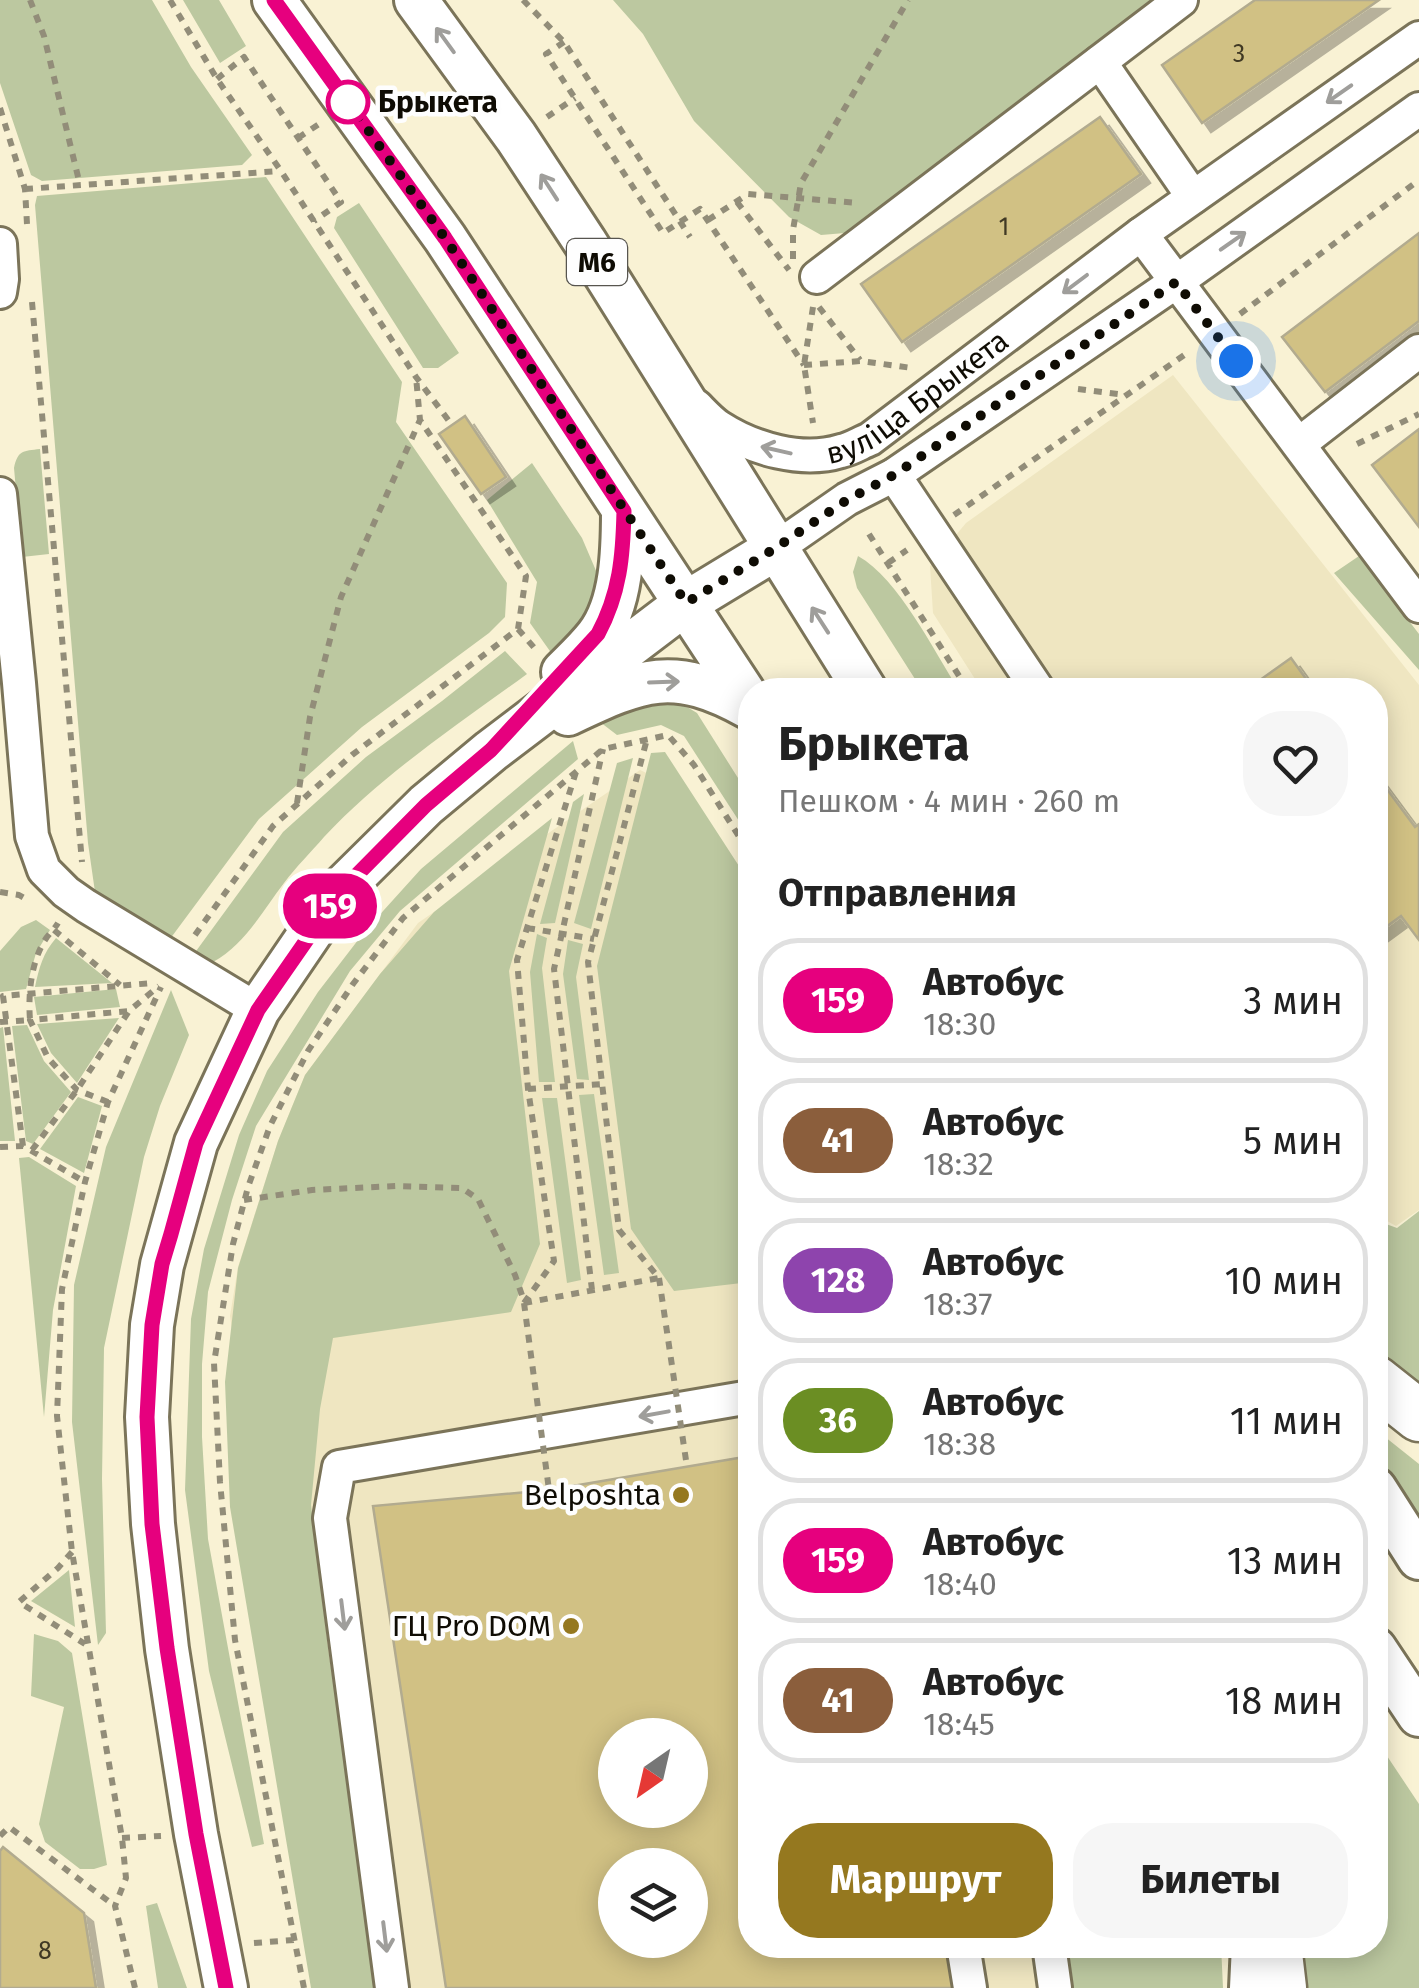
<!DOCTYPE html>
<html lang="ru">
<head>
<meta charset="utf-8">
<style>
  body { margin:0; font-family:"Fira Sans",sans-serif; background:#f6f6f6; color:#222; height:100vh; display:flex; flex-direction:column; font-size:38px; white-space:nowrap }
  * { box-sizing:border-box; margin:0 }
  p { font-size:32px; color:#767676 }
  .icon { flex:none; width:55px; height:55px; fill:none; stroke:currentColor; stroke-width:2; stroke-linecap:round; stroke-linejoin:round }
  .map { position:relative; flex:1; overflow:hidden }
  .drawer { position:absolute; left:738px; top:678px; width:650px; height:1280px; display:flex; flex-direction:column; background:#fff; border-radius:40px; box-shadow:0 5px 25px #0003 }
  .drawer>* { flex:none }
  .badge { padding:0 20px; border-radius:32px; font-size:35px; line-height:65px }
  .needle { width:65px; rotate:214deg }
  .fabs { position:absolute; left:598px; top:1718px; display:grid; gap:20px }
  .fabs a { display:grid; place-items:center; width:110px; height:110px; border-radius:50%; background:#fff; box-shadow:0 5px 25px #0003; font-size:50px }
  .you { position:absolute; width:50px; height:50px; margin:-25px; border:8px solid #fff; border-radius:50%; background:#1a73e8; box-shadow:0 0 0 15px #1a73e833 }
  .map>.badge { position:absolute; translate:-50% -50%; box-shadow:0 0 0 5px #fff }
  h2 { padding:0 40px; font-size:38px; line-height:90px }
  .round { display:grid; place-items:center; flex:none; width:105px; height:105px; border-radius:40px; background:#f6f6f6 }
  .headline { display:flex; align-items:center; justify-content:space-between; height:170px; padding:0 40px }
  h1 { font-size:48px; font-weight:700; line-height:75px }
  .cta { display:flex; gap:20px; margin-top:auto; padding:20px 40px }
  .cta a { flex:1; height:115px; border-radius:40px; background:#95781f; color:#fff; font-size:40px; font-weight:700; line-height:115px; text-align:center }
  .cta a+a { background:#f6f6f6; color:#222 }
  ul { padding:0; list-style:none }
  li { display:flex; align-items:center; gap:30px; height:125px; margin:0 20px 15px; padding:0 20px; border:5px solid #e0e0e0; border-radius:40px }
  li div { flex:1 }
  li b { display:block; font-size:38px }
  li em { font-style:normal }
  li .badge { min-width:110px; font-weight:700; text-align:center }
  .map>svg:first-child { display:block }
  .built { fill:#efe6c1; fill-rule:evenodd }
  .green { fill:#bcc8a0 }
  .building { fill:#d1c184; stroke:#b2ab8f; stroke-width:2.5; fill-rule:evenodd; filter:url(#shadow) }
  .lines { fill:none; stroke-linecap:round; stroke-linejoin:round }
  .minor-casing { stroke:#7b7459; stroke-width:38 }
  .major-casing { stroke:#7b7459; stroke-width:48 }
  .highway-casing { stroke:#7b7459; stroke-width:55 }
  .path { stroke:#928d79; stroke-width:6; stroke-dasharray:8 8; stroke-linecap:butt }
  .minor { stroke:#fff; stroke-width:32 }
  .major { stroke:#fff; stroke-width:42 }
  .highway { stroke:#fff; stroke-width:50 }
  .path-bridge { stroke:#928d79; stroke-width:6; stroke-dasharray:8 8; stroke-linecap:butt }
  .oneway { stroke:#9f9e9b }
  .line-casing { stroke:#fff; stroke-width:22 }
  .line { stroke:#e6007e; stroke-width:15 }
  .walk { stroke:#0f0c04; stroke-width:10; stroke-dasharray:0 18 }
  .stop-dot { fill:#fff; stroke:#e6007e; stroke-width:5 }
  .poi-dot { fill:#95781f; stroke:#fefefe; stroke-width:4 }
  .labels { text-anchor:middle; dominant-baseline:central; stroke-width:9; stroke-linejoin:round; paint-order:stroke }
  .number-label { font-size:25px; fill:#403924 }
  .shield { fill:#fefefe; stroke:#57554f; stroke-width:2.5 }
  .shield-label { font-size:28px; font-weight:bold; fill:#0f0c04 }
  .stop-label { font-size:30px; font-weight:bold; fill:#0f0c04; stroke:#fefefe; text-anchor:start }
  .street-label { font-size:30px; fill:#0f0c04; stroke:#fefefe }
  .poi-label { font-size:30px; fill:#0f0c04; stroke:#fefefe; text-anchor:end }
</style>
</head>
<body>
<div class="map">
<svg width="1419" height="1988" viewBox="0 0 1419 1988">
  <defs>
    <filter id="shadow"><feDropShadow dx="9" dy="9" stdDeviation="0" flood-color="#0004"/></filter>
  </defs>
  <rect width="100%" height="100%" fill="#f9f2d4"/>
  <path class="built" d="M1173,375L1419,685V1210L1396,1226L1375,1214V690H982L933,613L930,566L966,523Z
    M640,770L681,789L750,897V1945H1124L1131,1988H331L230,1316L238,1267L278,1141L305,1075L418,923ZM615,1735H690V1810H615ZM615,1865H690V1940H615Z"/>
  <path class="green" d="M0,0H152L191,67L252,155L242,165L42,181L31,175L0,83Z
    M183,0H219L246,46L220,63Z
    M613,0H1151L891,205L845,233L821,235L789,217L694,121L643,34Z
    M266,177L402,382L396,422L507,583L505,617L489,633L362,727L259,819L170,939L95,892L88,843L35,205L37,196Z
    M359,203L459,353L438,368H423L334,228L337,217Z
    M40,449L49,554L22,557L14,468C18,450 23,451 40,449Z
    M532,463L582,538L597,573L598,585L588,614L552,654L530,623L537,582L487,500Z
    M858,556C899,579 933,650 959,690H922L857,588L853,572Z
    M1359,556L1419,634V670L1334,573Z
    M505,651L527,674C457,725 383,774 324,837C311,852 296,867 284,883C263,910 245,945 213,962L191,958L283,832L366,757L442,701Z
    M674,699L697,713L750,797V838L684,736L661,725L617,735L600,722L621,706Z
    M573,741L578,759L400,911L350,971L256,1126L232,1200L208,1292L202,1364V1437L208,1539L264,1844L252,1847L209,1671L185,1490L191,1319L204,1249L239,1135L267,1071L318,992L365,931L421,869Z
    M665,752L750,883V1282L674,1291L631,1229L597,966L651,753Z
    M633,758L591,929L574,923L617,763Z
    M584,794L555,923L540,924L573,802Z
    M552,818L509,971L540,1244L511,1312L333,1338L320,1409L311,1505L329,1655L380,1988H311L230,1507L225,1382L238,1268L278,1141L305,1075L380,974L434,912Z
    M36,920L50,930L36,953L26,989L0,992V951L21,927Z
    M537,934L547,938L542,968L555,1082H539L530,972Z
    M56,938L112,983L35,987C39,968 43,953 56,938Z
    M568,940L583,944L576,977L589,1080L577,1079L563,974Z
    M116,989L120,1007L37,1015L34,997Z
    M171,990L189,1035L160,1106L144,1157L104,1348L102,1479L106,1633L98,1645L72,1422L74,1285L106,1147Z
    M119,1018L77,1083L51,1053L37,1024Z
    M27,1025L44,1061L71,1092L33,1144L26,1141L12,1026Z
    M3,1027L15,1141H0V1028Z
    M594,1094L619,1273L604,1275L579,1095Z
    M78,1097L102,1106L84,1173L40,1149Z
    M542,1098H557L581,1280L567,1283Z
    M29,1157L76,1186L53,1310L44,1417L19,1158Z
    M1419,1211V1394L1375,1358V1220L1397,1228Z
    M1375,1429L1419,1464V1522L1375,1455Z
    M69,1570L75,1627L31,1601Z
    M34,1634L58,1641L72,1653L107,1865L94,1869H80L45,1842L39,1824L64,1707L31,1696Z
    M1375,1738L1419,1804V1988H1298L1293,1945H1375Z
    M157,1903L187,1988H158L146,1906Z
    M1066,1945H1221L1223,1988H1072Z"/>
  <path class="building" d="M1255,0H1379L1202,123L1162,65Z
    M1100,117L1141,174L902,342L861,284Z
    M1419,233V321L1325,392L1282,337Z
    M465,416L506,477L481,494L439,434Z
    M1419,429V527L1372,465Z
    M1291,658L1314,690H1246Z
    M1375,773L1415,827L1419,824V940L1401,916L1375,935Z
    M750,1456V1945H953L960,1988H446L373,1506L549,1490ZM615,1735H690V1810H615ZM615,1865H690V1940H615Z
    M3,1847L84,1913L96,1988H0V1851Z"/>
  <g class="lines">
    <g class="minor-casing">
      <g id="minor">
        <path d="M1100,62L1193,197"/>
        <path d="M1141,234L1419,606"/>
        <path d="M0,244L2,279L0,292"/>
        <path d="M817,277L1181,0"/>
        <path id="s1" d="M696,406C703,413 711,422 719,427C753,449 802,463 841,451C851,449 860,443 870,439L1141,234L1419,38"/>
        <path d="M1299,444L1419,351"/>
        <path d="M894,475L1038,690"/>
        <path d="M0,494L19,683L32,836L44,870L66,892L86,906L258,1010"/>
        <path d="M775,549L847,499L894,475L1176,282L1419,109"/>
        <path d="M963,1945L970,1988"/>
        <path d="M1049,1945L1055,1988"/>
        <path d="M392,1988L330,1518L339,1467L750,1397"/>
        <path d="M1246,1988L1248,1945"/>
      </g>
    </g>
    <g class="major-casing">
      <path id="major" d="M274,0L445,238L750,702
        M416,0L516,137L585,242L865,690
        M563,672C574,661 587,649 597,636C622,604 623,550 623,511
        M568,714C642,679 673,665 750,708
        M1375,1489L1419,1558
        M1375,1649L1419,1715
        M226,1988L196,1834L167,1649L153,1524L147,1417L152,1325L162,1265L196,1143L258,1010L339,891L426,805L491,751L686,603L775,549"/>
    </g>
    <g class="highway-casing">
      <path id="highway" d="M1375,1381L1419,1416
        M1276,1945L1281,1988"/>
    </g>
    <path class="path" d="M30,0L44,36L80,185
      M170,0L217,79L281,171L416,377L452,425
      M523,0L564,42L690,237
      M564,42L546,54L663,233L700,209L804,365
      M217,79L244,57L341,202L314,221
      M0,108L25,189L27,224
      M547,117L575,98
      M298,138L322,122
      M25,189L280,171
      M737,202L789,270
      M708,220L748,194L858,203
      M793,259V230L801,183L908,0
      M32,302L82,862
      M813,307L804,365L813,423
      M819,307L860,360
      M1240,314L1419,180
      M804,365L861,361L912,368
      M1078,389L1126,395
      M1357,444L1419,414
      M954,515L1190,351
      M869,534L968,690
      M888,563L907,550
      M518,629L537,651
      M297,803L310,717L341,597L420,420
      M0,892L19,895L26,899
      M527,928L594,939
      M54,930L120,985
      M195,935L273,826L352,755L518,629L526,576L420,420L416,377
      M0,1022L30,1020C28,993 31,960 47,937C51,932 55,928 58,923
      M528,1089L602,1084
      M108,1102L77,1090L48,1058L30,1020L129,1011
      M23,1146L3,996L152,983
      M0,1147L23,1146L85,1182
      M32,1150L77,1090L129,1011L159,986
      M244,1200L312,1190L396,1186L462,1188L478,1199L515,1275L524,1301
      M592,1290L554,969L603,749
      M524,1303L659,1278L619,1230L588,962L647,739
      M524,1303L554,1261L528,1089L517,960L576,772
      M72,1552L58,1568L19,1602L85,1644
      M0,1836L9,1827L115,1906
      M122,1838L161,1836
      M254,1943L294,1940
      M135,1988L115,1906L126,1878L122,1838L72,1552L57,1416L62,1289L85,1182L108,1102L161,987
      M304,1988L235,1640L220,1482L214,1363L233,1244L248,1187L270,1126L308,1051L353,984L403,918L603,749L668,735L694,765L750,854"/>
    <use href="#minor" class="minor"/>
    <use href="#major" class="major"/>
    <use href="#highway" class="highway"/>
    <path class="path-bridge" d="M659,1278L687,1467
      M524,1303L549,1490"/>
  </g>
  <defs><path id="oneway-shaft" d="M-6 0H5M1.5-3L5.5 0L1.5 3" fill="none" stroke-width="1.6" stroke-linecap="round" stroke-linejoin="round" transform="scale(2.5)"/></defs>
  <g class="oneway">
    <use href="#oneway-shaft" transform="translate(445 40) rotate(-126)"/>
    <use href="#oneway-shaft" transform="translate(1339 94) rotate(145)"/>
    <use href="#oneway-shaft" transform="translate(549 187) rotate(-123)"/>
    <use href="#oneway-shaft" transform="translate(1233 241) rotate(-35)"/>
    <use href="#oneway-shaft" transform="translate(1075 284) rotate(143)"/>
    <use href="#oneway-shaft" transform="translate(776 450) rotate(-167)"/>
    <use href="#oneway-shaft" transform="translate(820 620) rotate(-123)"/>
    <use href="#oneway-shaft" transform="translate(664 682) rotate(-2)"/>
    <use href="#oneway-shaft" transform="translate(654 1414) rotate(170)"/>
    <use href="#oneway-shaft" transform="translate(343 1615) rotate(83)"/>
    <use href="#oneway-shaft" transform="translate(385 1937) rotate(83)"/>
  </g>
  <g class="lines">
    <g class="line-casing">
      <path id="line" d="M226,1988L196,1834L167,1648L152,1524L147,1417L152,1325L162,1264L171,1234L196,1143L258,1010L340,892L426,805L491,750L598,634C620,593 623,556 624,511L445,238L274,0"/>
    </g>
    <use href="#line" class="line"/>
    <path class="walk" d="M348,102L445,238L686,603L774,549L847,500L894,475L1176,282L1236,361"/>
  </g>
  <circle class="stop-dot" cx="348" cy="102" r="20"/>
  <g class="poi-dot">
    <circle cx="681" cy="1495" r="10"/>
    <circle cx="571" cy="1626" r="10"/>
  </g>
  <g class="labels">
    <g class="number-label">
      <text x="1239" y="54">3</text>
      <text x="1004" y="227">1</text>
      <text x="45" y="1951">8</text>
    </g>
    <rect class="shield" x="567" y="239" width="60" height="46" rx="8"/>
    <g class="shield-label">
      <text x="597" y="262">М6</text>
    </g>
    <g class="stop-label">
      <text x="378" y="102">Брыкета</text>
    </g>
    <g class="street-label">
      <text stroke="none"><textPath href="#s1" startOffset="252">вуліца Брыкета</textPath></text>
    </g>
    <g class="poi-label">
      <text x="661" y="1495">Belposhta</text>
      <text x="551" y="1626">ГЦ Pro DOM</text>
    </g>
  </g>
</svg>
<div class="fabs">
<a><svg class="needle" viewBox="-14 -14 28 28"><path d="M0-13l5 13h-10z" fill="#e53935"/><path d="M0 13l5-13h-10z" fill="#767676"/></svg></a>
<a><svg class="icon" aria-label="layers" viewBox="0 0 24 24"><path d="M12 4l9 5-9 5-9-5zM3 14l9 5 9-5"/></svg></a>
</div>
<div class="you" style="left:1236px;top:361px"></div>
<b class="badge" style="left:330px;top:906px;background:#e6007e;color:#fff">159</b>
<section class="drawer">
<div class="headline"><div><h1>Брыкета</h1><p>Пешком · 4 мин · 260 m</p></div><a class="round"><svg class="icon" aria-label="heart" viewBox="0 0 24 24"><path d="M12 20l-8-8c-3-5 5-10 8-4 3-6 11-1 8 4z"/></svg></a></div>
<h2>Отправления</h2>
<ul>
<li><span class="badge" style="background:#e6007e;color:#fff">159</span><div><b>Автобус</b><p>18:30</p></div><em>3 мин</em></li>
<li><span class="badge" style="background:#8b5e3c;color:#fff">41</span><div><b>Автобус</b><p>18:32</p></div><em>5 мин</em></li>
<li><span class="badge" style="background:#8e44ad;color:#fff">128</span><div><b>Автобус</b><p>18:37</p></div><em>10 мин</em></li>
<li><span class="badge" style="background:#6b8e23;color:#fff">36</span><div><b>Автобус</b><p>18:38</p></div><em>11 мин</em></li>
<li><span class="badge" style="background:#e6007e;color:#fff">159</span><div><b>Автобус</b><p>18:40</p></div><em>13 мин</em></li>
<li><span class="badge" style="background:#8b5e3c;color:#fff">41</span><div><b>Автобус</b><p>18:45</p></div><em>18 мин</em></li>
</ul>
<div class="cta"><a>Маршрут</a><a>Билеты</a></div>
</section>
</div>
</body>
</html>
